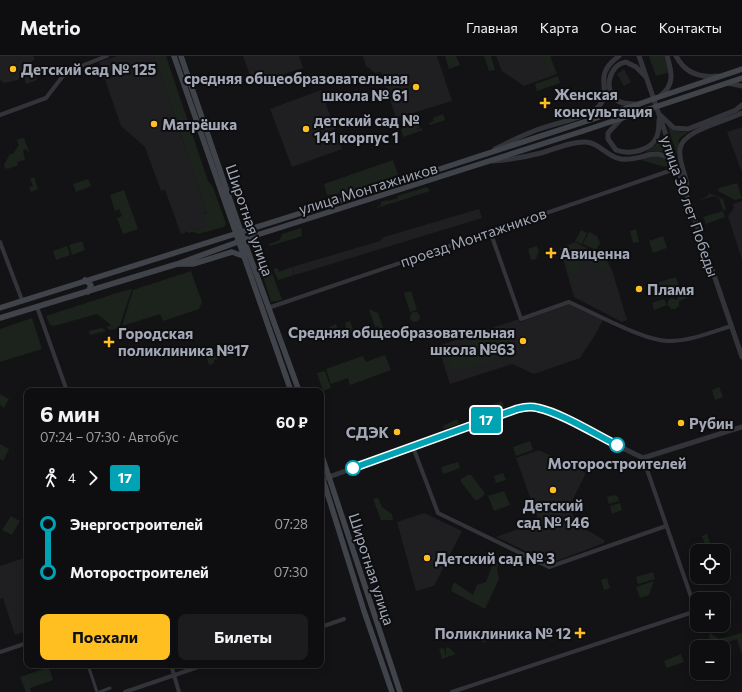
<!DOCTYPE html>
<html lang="ru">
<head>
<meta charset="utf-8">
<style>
  body { margin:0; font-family:Commissioner,sans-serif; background:#1c1c1e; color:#f1f3f6; height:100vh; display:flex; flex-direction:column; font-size:15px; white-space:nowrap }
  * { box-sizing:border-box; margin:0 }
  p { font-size:13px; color:#9b9c9f }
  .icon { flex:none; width:22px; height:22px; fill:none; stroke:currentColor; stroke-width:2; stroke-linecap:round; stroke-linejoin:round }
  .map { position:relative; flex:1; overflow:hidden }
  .sheet { position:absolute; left:24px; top:332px; width:300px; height:280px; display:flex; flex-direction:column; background:#0e0e10; border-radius:8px; box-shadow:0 2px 10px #0003,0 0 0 1px #2e2e30 }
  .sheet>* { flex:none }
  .badge { padding:0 8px; border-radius:3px; font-size:14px; line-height:26px }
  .controls { position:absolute; left:690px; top:488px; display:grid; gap:8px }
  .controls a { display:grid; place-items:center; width:40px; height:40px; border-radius:8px; background:#0e0e10; box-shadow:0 2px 10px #0003,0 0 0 1px #2e2e30; font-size:20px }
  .map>.badge { position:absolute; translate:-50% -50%; box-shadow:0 0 0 2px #fff }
  .legs { display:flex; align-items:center; gap:6px; height:44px; padding:0 16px; font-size:13px }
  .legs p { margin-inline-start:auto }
  .summary { display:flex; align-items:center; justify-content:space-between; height:68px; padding:0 16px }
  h1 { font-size:22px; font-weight:700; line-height:30px }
  .cta { display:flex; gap:8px; margin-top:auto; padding:8px 16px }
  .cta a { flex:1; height:46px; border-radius:8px; background:#ffbf21; color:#111; font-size:16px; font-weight:700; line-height:46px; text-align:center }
  .cta a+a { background:#1c1c1e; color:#f1f3f6 }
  ul { padding:0 16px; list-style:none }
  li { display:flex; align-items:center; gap:14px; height:48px; font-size:15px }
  li i { display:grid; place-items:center; width:6px; height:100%; margin:0 5px; background:currentColor }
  li i::after { content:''; width:10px; height:10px; margin:-5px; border:3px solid; border-radius:50%; background:#0e0e10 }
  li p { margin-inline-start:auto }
  li:first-child i { background:linear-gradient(#0000 50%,currentColor 0) }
  li:last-child i { background:linear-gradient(currentColor 50%,#0000 0) }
  header { display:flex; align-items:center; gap:24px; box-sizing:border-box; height:56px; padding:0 20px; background:#0e0e10; border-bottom:1px solid #2e2e30 }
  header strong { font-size:19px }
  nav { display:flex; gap:22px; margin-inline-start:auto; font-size:14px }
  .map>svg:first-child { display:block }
  .built { fill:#1f1f22 }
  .green { fill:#1b231c }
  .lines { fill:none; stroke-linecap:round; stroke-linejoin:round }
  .pedestrian { stroke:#33343a; stroke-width:3 }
  .minor { stroke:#33343a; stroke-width:4 }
  .tertiary { stroke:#33343a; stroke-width:5 }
  .secondary { stroke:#41434a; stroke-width:5.5 }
  .secondary-bridge { stroke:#41434a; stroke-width:5.5 }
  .line-1-casing { stroke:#fff; stroke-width:9 }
  .line-1 { stroke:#00a3b4; stroke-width:6 }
  .poi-dot { fill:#ffbf21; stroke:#0e0e10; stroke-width:1.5 }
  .stop-1-dot { fill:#fff; stroke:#00a3b4; stroke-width:2 }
  .labels { text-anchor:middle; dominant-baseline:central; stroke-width:4; stroke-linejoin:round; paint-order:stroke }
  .poi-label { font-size:15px; font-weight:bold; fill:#a3a8b7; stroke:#0e0e10; text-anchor:start }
  .street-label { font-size:15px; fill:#a3a8b7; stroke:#0e0e10 }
  .stop-label { font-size:15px; font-weight:bold; fill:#a3a8b7; stroke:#0e0e10 }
</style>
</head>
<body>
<header>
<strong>Metrio</strong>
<nav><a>Главная</a><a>Карта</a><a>О нас</a><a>Контакты</a></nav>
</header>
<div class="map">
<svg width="742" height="636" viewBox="0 0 742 636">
  <rect width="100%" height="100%" fill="#131315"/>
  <path class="built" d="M0,0H33L35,2L18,24L4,27L0,24Z
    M117,0H154L207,156L204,157L207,170L195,174L194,172L193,176L189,177L185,175V177L181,178L165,134L161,135L145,91L121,70L99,6Z
    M243,0H299L303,12L253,28Z
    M363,0H437L452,45L396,62L381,16L375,17L366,10Z
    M496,0H550L557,18L524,30L502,15Z
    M624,13L631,26L624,30L617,18Z
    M321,34L342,93L292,111L270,53Z
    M742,71V113L741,114L727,76Z
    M742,145V204L728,160L734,152L733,148Z
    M479,153L482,162L295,219L292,211L380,185L384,181Z
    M575,186L606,202L612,214L627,264L622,266L574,241L560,192Z
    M570,248L603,264L595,279L580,302L534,318L512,308L450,328L438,290L519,263L520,266Z
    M539,394L586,417L569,451L578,469L604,484V487L551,507L496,481L539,466L516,402Z
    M424,457L462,475L434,530L416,535L397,466Z
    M27,501V575L15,579L3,542L0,543V510Z"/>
  <path class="green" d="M154,0H166L208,125L213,131L226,168L224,171L198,178L193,176L194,171L195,174L207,170L203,159L207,156Z
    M445,0H456L460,9L449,13Z
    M484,0H491L495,14L489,15Z
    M542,0H550L555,14L550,15Z
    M651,0H664L670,16L656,20L649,1Z
    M34,15L37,24L26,28L23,19Z
    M558,20L560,27L537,35L535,28Z
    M443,58L445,64L430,69L429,67L434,65L433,62Z
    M419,67L420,71L415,74L422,72L423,74L403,81L401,73Z
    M667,68L674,75L688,76L679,83L677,99Z
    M24,82L29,96H28L26,93L23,94L25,104L17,106L18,109L8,113L5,112L4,109L10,98H13L19,89L17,86L18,83Z
    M660,83L664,96L654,95L646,96L656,88Z
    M655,99L665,102L669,109L665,111L637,103Z
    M393,104L398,119L345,137L327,139L324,128Z
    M34,121L38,133L31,136L29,131L33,130L30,123Z
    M88,123L91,130L76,136L73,128Z
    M737,127L742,142L735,144L718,135L719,132Z
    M427,131L430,135L374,153L381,149V146L387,144L388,145L398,142L397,140Z
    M124,134L138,173L123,178L117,162L122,160L119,153L115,155L110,139Z
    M709,137L723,143L726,154H723L719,142L714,140L700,144L709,139Z
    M245,150L248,159L255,164L249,165L244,162L242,153Z
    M723,155L725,161L706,168L703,161Z
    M301,172L302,180L270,190L269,188L280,184L282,178Z
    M636,173L639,186L633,187L630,175Z
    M581,174L587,177L582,188L575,185Z
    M589,176L597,180L600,187L596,194L583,188Z
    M663,180L667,192L653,197L649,185Z
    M82,185L85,194L72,199L69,189Z
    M574,188L605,203L611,217L583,205L572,224L562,193Z
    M67,190L70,199L56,204L53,195Z
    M537,190L539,195L536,203L531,204L528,193Z
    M292,211L294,219L278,224L273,213L278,212L279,216Z
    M271,214L282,244L271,246L262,217Z
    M191,215L202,246L199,253L163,265L160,258L122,270L133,234Z
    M676,221L680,235L657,242L652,228Z
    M132,233L119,272L110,274L106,271L111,269L97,258L54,270L50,269L46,260L120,236Z
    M411,235L417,254L410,256L404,237Z
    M685,236L687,242L679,245V250L675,253H671L668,249V245L671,242L678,244L677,239Z
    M664,243L667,249L654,254L652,247Z
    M369,253L378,257L383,272L380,274L378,270L375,271Z
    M410 261a5 5 0 1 1 10 0a5 5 0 1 1-10 0Z
    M32,262L42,293L0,306V273Z
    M350,265L354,275L348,278L345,267Z
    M336,268L340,279L333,282L329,271Z
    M102,272L106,275L90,279L89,275Z
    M490,279C495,280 501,283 503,288C508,304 470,311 459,315L450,311L447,303L451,293Z
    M216,296L218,303L214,304V307L209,309L206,300Z
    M385,299L391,314L350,329L348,322L331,328L326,313L363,300L366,306Z
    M325,315L331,332L323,335L317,317Z
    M719,331L723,341L715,344L712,334Z
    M0,338L9,343L4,352L0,349Z
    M502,345L504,351L473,362L471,356Z
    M457,363L459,368L444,373L443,370Z
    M530,385L533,394L516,400L513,391Z
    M0,388L9,393L3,405L0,403Z
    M458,406L460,412L443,418L441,411Z
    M503,417L506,424L496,427L494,420Z
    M468,419H471L485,437L484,439L478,444H475L461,426V423Z
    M504,435L510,449L494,455L488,440Z
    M614,439L618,441L619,445L609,448L607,441Z
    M378,442L382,451L392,458L393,464H381L373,443Z
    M620,447L622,454L612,458L610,450Z
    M11,460L20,465L12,479L2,474Z
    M707,478L713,495H707L702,480Z
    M494,505L499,506L497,513L499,523L485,553L451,535L454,526L473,539L477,529L486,526Z
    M653,516L655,523L638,528L636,521Z
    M607,522L610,532L604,534L601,524Z
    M654,525L649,539L640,542L636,531Z
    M483,575L497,581L495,585L489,583L484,587L476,582Z
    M710,577L719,583L742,577V599L737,583L712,591L709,583Z
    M448,591L456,598L442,603L439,593L444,592L446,601V592Z
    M681,598L684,606L667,612L664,605Z
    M49,611L53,624L30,632L31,636H26L20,621Z"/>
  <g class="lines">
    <path class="pedestrian" d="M88,609L97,636
      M100,636L110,632"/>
    <path class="minor" d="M0,59L46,42L66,16L107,0
      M490,175L521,263L569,246C592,256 646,286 669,285C690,285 712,276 731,270
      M0,186L22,244
      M37,251L67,335
      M268,252L678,112
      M413,391L438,457L549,511L666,470
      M321,571L344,563
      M0,596L27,587
      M171,609L179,636
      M125,636L204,609
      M452,636L696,555L643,402"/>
    <path class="tertiary" d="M639,0L742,301
      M676,0C685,17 699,22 717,20
      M728,27L742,30
      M660,40C675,29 672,16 667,0
      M636,48C630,48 623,48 618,45C603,36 608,9 626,6L636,11L645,20
      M660,59L674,72L688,73L736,54L742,49
      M621,63L608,77V83L616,94C629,99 652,95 657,80C659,75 659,70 659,64
      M495,93C508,87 520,80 534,75C548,69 590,61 599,50C614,34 590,21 619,0
      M493,105C509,104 525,101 541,97C555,93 572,85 586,86C600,87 607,101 621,103C645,106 654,87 676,108
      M687,132C687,119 678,106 680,93C682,74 727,65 742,57
      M326,422L517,353C531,350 540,352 553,358L643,402L742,371"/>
    <path class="secondary" d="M174,0L291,335
      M181,0L241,176L299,335
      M656,42L742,13
      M178,208H193L232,196L243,200
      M85,224L91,229L88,236
      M0,252L403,125L639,48
      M0,262L177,208L260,178L583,75
      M321,397L400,636
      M321,417L364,555L392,636"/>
    <path class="secondary-bridge" d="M639,48L656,42
      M583,75L742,22"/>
  </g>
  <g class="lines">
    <g class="line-1-casing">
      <path id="line-1" d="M353,412L517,353C524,351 531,350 538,352C561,357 595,378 617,389"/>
    </g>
    <use href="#line-1" class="line-1"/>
  </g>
  <g class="poi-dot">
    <circle cx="13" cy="13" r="4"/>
    <circle cx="416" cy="31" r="4"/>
    <path d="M543 41h4v4h4v4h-4v4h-4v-4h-4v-4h4z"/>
    <circle cx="154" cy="68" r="4"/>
    <circle cx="306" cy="73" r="4"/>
    <path d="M549 191h4v4h4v4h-4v4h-4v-4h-4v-4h4z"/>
    <circle cx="639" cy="233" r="4"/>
    <circle cx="523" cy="285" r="4"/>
    <path d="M107 280h4v4h4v4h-4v4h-4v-4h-4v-4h4z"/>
    <circle cx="681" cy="367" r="4"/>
    <circle cx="397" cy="376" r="4"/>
    <circle cx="553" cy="434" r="4"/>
    <circle cx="427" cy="502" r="4"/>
    <path d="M578 571h4v4h4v4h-4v4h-4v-4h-4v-4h4z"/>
  </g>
  <g class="stop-1-dot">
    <circle cx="617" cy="389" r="7"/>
    <circle cx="353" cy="412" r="7"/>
  </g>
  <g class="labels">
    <g class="poi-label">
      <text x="21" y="13">Детский сад № 125</text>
      <text x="408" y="22" text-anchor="end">средняя общеобразовательная<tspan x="408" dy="17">школа № 61</tspan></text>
      <text x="554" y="38">Женская<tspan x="554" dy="17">консультация</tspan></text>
      <text x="314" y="64">детский сад №<tspan x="314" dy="17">141 корпус 1</tspan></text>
      <text x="162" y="68">Матрёшка</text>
      <text x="560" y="197">Авиценна</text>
      <text x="647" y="233">Пламя</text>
      <text x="515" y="276" text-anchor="end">Средняя общеобразовательная<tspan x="515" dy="17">школа №63</tspan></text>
      <text x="118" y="277">Городская<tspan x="118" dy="17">поликлиника №17</tspan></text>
      <text x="689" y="367">Рубин</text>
      <text x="389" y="376" text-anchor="end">СДЭК</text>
      <text x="553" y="449" text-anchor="middle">Детский<tspan x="553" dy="17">сад № 146</tspan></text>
      <text x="435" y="502">Детский сад № 3</text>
      <text x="571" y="577" text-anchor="end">Поликлиника № 12</text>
    </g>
    <g class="street-label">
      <text transform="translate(368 132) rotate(-17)">улица Монтажников</text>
      <text transform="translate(690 150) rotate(71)">улица 30 лет Победы</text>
      <text transform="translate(250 164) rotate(71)">Широтная улица</text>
      <text transform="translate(473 181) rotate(-19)">проезд Монтажников</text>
      <text transform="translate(372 513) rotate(72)">Широтная улица</text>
    </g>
    <g class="stop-label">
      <text x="617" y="407">Моторостроителей</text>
    </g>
  </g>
</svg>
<div class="controls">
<a><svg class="icon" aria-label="locate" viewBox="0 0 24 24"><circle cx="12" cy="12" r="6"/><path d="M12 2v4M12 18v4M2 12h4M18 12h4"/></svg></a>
<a>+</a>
<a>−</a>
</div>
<b class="badge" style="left:486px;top:364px;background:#00a3b4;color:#fff">17</b>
<section class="sheet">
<div class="summary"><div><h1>6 мин</h1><p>07:24 – 07:30 · Автобус</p></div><b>60 ₽</b></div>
<div class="legs"><svg class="icon" aria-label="walk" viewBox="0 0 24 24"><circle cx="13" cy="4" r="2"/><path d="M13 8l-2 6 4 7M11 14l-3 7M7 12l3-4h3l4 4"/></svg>4<svg class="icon" aria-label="forward" viewBox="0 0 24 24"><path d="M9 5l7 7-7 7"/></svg><b class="badge" style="background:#00a3b4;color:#fff">17</b></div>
<ul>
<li><i style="color:#00a3b4"></i><b>Энергостроителей</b><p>07:28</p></li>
<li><i style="color:#00a3b4"></i><b>Моторостроителей</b><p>07:30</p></li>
</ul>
<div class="cta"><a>Поехали</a><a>Билеты</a></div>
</section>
</div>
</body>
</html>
